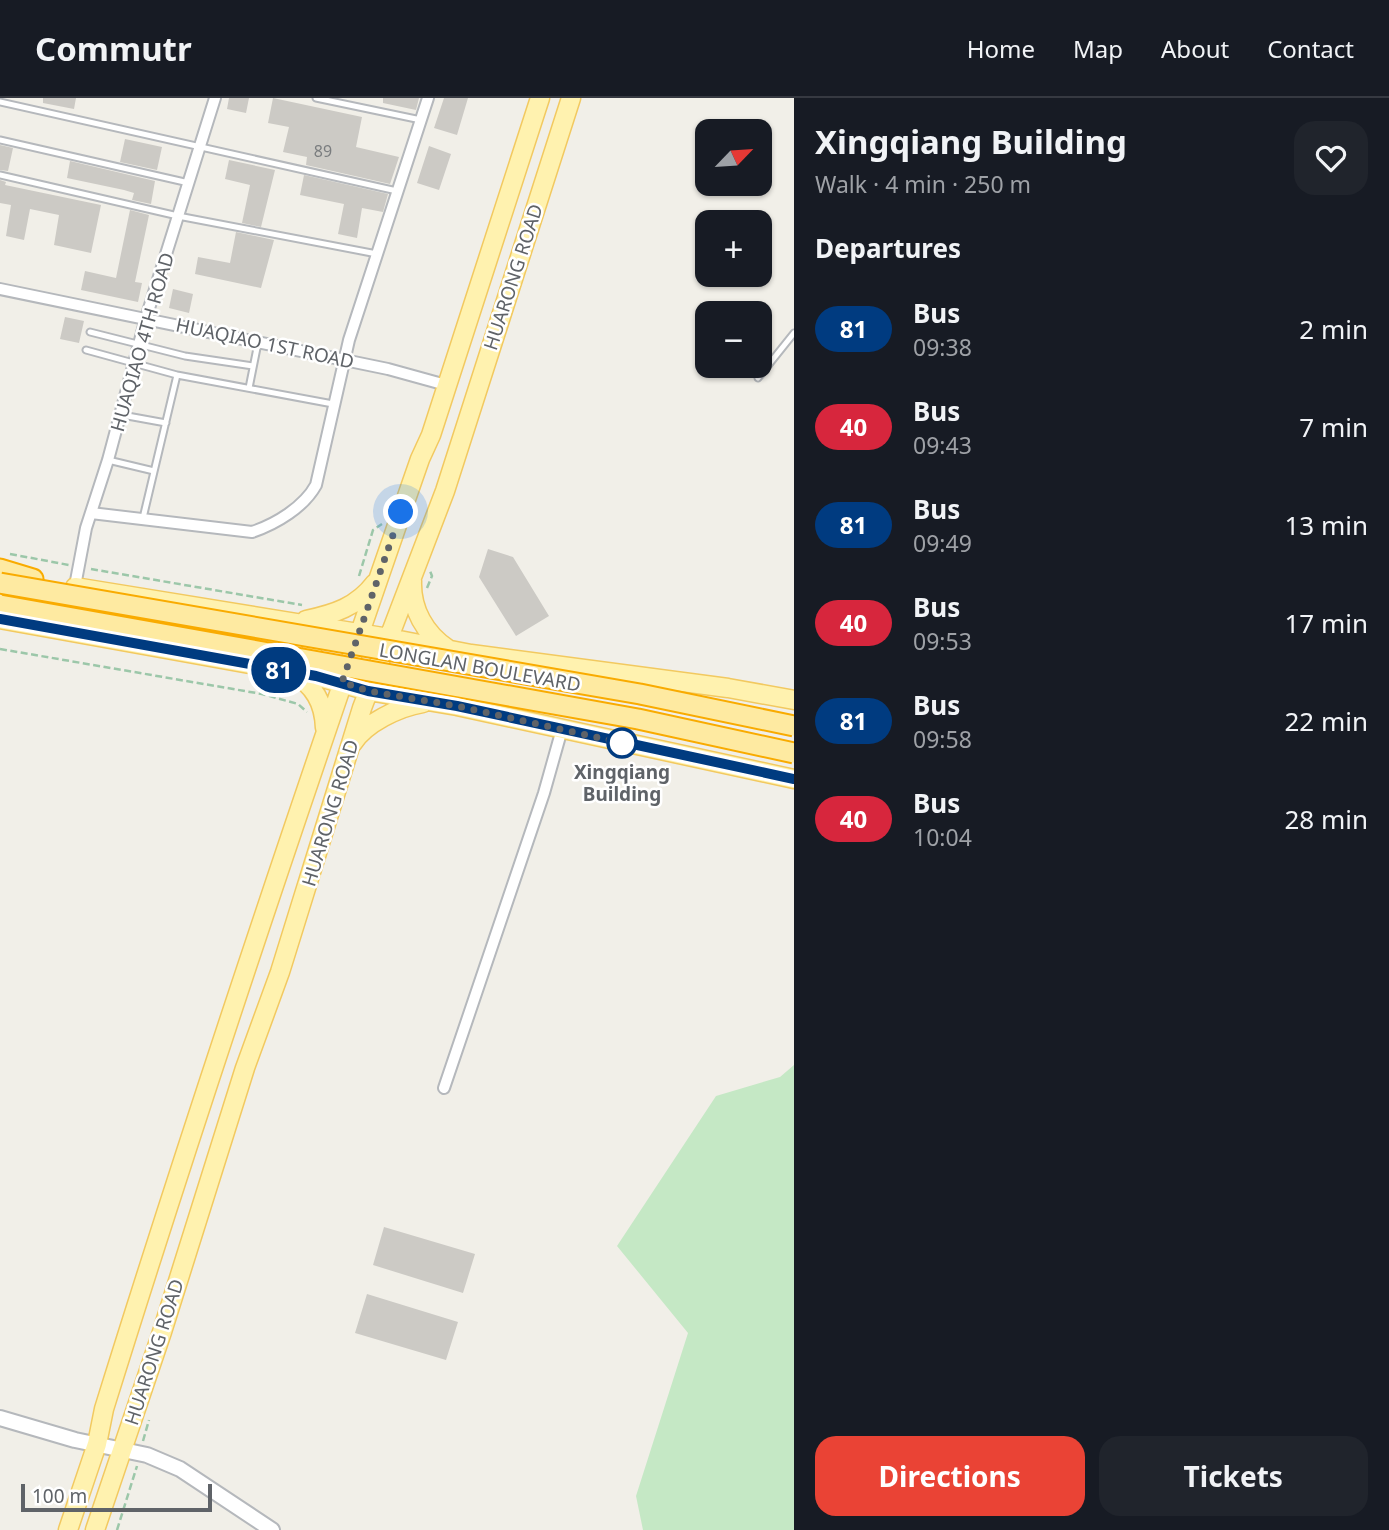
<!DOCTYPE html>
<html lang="en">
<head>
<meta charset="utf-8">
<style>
  body { margin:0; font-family:"Noto Sans",sans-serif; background:#20242c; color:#f1f3f6; height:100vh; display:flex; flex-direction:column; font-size:26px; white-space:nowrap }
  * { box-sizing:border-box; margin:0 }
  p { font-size:23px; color:#9ea1a6 }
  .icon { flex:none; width:38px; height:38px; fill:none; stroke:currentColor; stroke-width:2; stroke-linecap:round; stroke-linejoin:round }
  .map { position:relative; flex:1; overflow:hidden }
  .sheet { display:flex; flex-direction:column; background:#171b24; width:595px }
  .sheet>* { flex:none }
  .badge { padding:0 14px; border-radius:23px; font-size:24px; line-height:46px }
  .needle { width:46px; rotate:65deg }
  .tools { position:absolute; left:695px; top:21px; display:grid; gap:14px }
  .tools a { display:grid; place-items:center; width:77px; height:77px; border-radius:14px; background:#171b24; box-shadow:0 2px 5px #0004; font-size:35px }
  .scale { position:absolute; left:21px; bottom:18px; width:191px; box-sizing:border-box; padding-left:7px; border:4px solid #5f6368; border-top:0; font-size:19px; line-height:24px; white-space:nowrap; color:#5f6368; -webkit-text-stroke:5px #fff; paint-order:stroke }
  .you { position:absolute; width:35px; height:35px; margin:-18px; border:5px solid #fff; border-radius:50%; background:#1a73e8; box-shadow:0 0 0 10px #1a73e833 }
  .map>.badge { position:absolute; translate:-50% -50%; box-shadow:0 0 0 4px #fff }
  h2 { padding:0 21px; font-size:26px; line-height:63px }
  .round { display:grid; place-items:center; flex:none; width:74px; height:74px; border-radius:21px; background:#20242c }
  .summary { display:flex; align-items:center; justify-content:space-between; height:119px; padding:0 21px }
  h1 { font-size:33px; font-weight:700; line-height:52px }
  .action { display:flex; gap:14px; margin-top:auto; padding:14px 21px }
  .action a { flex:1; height:80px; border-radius:21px; background:#ea4335; color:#fff; font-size:28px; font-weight:700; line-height:80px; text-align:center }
  .action a+a { background:#20242c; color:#f1f3f6 }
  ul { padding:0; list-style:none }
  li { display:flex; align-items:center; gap:21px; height:98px; padding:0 21px }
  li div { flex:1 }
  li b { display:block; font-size:26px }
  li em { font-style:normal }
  li .badge { min-width:77px; font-weight:700; text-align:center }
  header { display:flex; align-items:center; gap:42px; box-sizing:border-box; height:98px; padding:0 35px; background:#171b24; border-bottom:2px solid #363941 }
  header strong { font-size:33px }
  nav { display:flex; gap:38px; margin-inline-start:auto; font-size:24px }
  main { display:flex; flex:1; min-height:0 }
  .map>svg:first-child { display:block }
  .green { fill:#c5e8c5 }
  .building { fill:#cccac5 }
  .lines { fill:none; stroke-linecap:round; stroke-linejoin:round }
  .service-casing { stroke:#b5b8bc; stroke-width:9 }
  .minor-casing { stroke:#b5b8bc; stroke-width:14 }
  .tertiary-casing { stroke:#b5b8bc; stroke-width:18 }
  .primary-casing { stroke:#f2c960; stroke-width:21 }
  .trunk-casing { stroke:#f9ab00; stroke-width:23 }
  .path { stroke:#9cc7a9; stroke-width:2.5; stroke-dasharray:7 3.5; stroke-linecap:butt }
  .service { stroke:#fff; stroke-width:5 }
  .minor { stroke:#fff; stroke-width:10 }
  .tertiary { stroke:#fff; stroke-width:14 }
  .primary { stroke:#fff2af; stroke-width:18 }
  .trunk { stroke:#feeaa1; stroke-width:19 }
  .trunk-bridge-casing { stroke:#f9ab00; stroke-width:23; stroke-linecap:butt }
  .trunk-bridge { stroke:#feeaa1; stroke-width:19 }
  .line-casing { stroke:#fff; stroke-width:16 }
  .line { stroke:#003b80; stroke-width:10 }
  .walk { stroke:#5f6368; stroke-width:7; stroke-dasharray:0 12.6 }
  .stop-dot { fill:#fff; stroke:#003b80; stroke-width:3.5 }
  .labels { text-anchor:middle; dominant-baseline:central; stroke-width:5; stroke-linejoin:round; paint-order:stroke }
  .number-label { font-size:16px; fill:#7a7d7f }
  .street-label { font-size:19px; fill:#5f6368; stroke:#fff }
  .stop-label { font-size:19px; font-weight:bold; fill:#5f6368; stroke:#fff }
</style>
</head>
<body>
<header>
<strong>Commutr</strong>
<nav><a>Home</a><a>Map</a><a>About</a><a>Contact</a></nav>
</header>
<main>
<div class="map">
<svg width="794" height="1432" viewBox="0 0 794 1432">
  <rect width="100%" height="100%" fill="#f1efe8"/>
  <path class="green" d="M794,967V1432H643L636,1398L688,1235L617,1148L716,998L780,979Z"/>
  <path class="building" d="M43,0H76L74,11L43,5Z
    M229,0H249L246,15L227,11Z
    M273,0L362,19L356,49L399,59L390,86L306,67L307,59L283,54L289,29L268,25Z
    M383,0H419L416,12L383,5Z
    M444,0H468L457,37L434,30Z
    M125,41L162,49L157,72L120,64Z
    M0,47L13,50L8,73L0,72Z
    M429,48L451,56L439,92L417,85Z
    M229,62L275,72L261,129L242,125L250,87L225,81Z
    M70,63L155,83L151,106L132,102L134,95L124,92L67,80Z
    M304,77L388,96L383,114L362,110L357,140L338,136L344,106L300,97Z
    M0,82L6,84L5,87L101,107L91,155L54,147L59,117L30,111L24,142L6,138L11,107L0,105Z
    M130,112L149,117L135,184L142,185L138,204L81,192L85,173L116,180Z
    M236,134L274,142L261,190L195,176L198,159L230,165Z
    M173,191L193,196L189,215L169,210Z
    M65,219L84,223L79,245L60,241Z
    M488,451L513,459L549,518L516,538L479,479Z
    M384,1129L475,1156L463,1195L373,1167Z
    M367,1196L458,1224L446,1262L355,1235Z"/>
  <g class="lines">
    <g class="service-casing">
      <path id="service" d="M316,0L421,22
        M0,4L397,93
        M0,42L189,85
        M0,77L178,118L377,156
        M90,234L185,258L253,268
        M86,252L177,277L333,306
        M758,280L794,235
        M249,290L258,245
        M122,317L166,325
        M108,362L154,373
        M143,420L177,277"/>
    </g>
    <g class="minor-casing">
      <path id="minor" d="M0,191L388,271L446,287
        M91,415L252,434C276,426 304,409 316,387L349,242L428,0
        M75,488L86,430L108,362L146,220L215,0
        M444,990L544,695L562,631"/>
    </g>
    <g class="tertiary-casing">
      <path id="tertiary" d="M0,1320L75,1342L147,1357L180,1371L272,1432"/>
    </g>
    <g class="primary-casing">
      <path id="primary" d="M412,483C411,511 425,536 448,551
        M75,489L389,540L471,556L728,590L794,602
        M0,521L316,578L368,593L457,608L794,681
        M306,522C334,516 357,509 375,485
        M306,528C320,546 310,565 292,574C314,588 324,604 325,630
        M352,646C365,625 399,609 423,605
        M68,1432L97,1346L104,1311C203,993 310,677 420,361L431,337L540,0
        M95,1432L162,1234L245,970L280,874L362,610L445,393L571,0"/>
    </g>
    <g class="trunk-casing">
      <path id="trunk" d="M0,471L33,481"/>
    </g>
    <path class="path" d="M10,456L69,467
      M91,471L302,507
      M359,478L373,432L382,426
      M427,490L432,478L430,473
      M0,551L262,596L298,606L307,614
      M143,1343L149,1322
      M117,1432L137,1368"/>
    <use href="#service" class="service"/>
    <use href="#minor" class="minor"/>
    <use href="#tertiary" class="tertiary"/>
    <use href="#primary" class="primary"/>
    <use href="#trunk" class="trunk"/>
    <g class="trunk-bridge-casing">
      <path id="trunk-bridge" d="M0,485L640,596L794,628
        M0,507L638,621L794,655"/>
    </g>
    <use href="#trunk-bridge" class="trunk-bridge"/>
  </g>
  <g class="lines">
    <g class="line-casing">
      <path id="line" d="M0,521L316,578L368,593L457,608L794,681"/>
    </g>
    <use href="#line" class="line"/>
    <path class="walk" d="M401,414L342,584L368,593L457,608L622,645"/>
  </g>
  <circle class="stop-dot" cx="622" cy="645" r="14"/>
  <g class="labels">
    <g class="number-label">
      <text x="323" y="53">89</text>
    </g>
    <g class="street-label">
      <text transform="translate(513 179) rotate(-72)">HUARONG ROAD</text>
      <text transform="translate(142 244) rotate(-74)">HUAQIAO 4TH ROAD</text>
      <text transform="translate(265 245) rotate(12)">HUAQIAO 1ST ROAD</text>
      <text transform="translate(480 569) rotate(10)">LONGLAN BOULEVARD</text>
      <text transform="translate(330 715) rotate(-73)">HUARONG ROAD</text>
      <text transform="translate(154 1254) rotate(-72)">HUARONG ROAD</text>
    </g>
    <g class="stop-label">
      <text x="622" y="674">Xingqiang<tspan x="622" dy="22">Building</tspan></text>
    </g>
  </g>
</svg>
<div class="tools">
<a><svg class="needle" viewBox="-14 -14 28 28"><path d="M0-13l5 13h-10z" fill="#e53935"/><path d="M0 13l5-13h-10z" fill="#9ea1a6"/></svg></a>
<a>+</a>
<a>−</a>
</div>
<div class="scale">100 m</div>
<div class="you" style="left:401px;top:414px"></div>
<b class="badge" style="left:279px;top:572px;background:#003b80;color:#fff">81</b>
</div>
<section class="sheet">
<div class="summary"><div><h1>Xingqiang Building</h1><p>Walk · 4 min · 250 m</p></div><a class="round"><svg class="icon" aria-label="heart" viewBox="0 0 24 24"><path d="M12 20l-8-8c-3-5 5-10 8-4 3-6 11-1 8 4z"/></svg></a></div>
<h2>Departures</h2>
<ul>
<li><span class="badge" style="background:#003b80;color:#fff">81</span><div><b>Bus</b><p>09:38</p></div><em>2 min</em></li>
<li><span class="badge" style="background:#d7263d;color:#fff">40</span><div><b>Bus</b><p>09:43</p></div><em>7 min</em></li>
<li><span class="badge" style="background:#003b80;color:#fff">81</span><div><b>Bus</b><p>09:49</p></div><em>13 min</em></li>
<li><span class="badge" style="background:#d7263d;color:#fff">40</span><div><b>Bus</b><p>09:53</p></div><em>17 min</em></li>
<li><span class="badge" style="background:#003b80;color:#fff">81</span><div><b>Bus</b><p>09:58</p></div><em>22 min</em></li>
<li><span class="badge" style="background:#d7263d;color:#fff">40</span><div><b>Bus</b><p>10:04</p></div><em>28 min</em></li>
</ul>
<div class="action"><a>Directions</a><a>Tickets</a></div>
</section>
</main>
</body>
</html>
